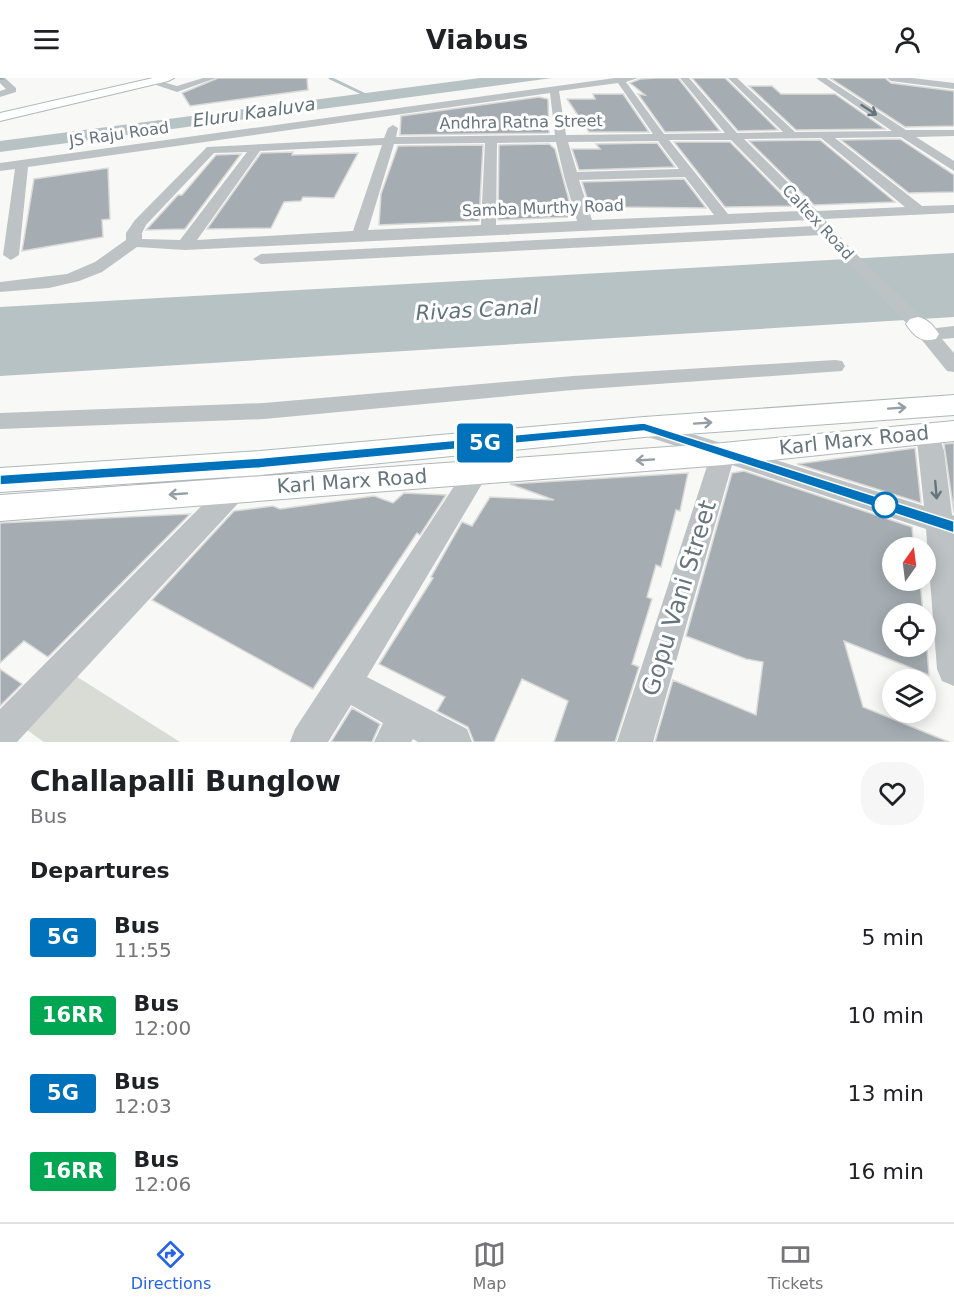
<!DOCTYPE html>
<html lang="en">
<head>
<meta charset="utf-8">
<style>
  body { margin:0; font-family:"DejaVu Sans",sans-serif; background:#f6f6f6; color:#202124; height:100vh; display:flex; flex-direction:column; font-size:22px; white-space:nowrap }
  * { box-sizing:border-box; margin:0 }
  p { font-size:20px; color:#757577 }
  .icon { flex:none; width:33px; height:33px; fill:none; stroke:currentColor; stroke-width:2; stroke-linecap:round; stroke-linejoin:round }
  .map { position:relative; height:664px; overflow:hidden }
  .details { display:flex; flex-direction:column; background:#fff; flex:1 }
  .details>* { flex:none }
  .badge { padding:0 12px; border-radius:4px; font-size:21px; line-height:39px }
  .needle { width:39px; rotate:14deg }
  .tools { position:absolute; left:882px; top:459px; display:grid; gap:12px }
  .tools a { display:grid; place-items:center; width:54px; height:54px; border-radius:50%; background:#fff; box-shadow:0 3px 15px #0003; font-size:30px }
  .map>.badge { position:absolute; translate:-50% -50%; box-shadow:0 0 0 3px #fff }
  h2 { padding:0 30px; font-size:22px; line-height:54px }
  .round { display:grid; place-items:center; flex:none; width:63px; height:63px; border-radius:24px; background:#f6f6f6 }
  .summary { display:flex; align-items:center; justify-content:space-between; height:102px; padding:0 30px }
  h1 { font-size:28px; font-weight:700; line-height:45px }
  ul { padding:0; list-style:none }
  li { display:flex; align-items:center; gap:18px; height:78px; padding:0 30px }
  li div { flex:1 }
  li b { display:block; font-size:22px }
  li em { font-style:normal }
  li .badge { min-width:66px; font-weight:700; text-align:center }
  header { display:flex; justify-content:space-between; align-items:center; height:78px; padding:0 30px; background:#fff; font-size:27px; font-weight:700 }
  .menu { display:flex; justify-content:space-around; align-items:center; height:84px; border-top:2px solid #e0e0e0; background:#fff; font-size:16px; color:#757577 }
  .menu a { display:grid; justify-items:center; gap:3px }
  .menu .current { color:#2563eb }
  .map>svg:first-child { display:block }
  .green { fill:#d8dcd5 }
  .water { fill:#b7c2c5 }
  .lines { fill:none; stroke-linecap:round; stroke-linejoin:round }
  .stream { stroke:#b7c2c5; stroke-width:3 }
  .building { fill:#a5adb2; stroke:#dadad8; stroke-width:1.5 }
  .major-casing { stroke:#b1b7b9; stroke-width:2 }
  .minor { fill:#bdc2c5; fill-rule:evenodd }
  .major { fill:#fff; fill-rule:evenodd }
  .rail { stroke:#a0a7ab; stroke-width:2; stroke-dasharray:4 2; stroke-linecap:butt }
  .oneway { stroke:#66757d }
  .oneway2 { stroke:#949ea4 }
  .line { fill:#0072bc; stroke:#fff; stroke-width:1.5 }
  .stop-dot { fill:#fff; stroke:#0072bc; stroke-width:3 }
  .labels { text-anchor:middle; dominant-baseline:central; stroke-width:6; stroke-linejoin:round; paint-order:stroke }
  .far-street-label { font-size:16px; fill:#66757d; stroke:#fff }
  .far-water-label { font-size:18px; font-style:italic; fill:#617378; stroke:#fff }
  .street-label { font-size:20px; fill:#66757d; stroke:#fff }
  .water-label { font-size:21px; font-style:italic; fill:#617378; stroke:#fff }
  .near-street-label { font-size:24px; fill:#66757d; stroke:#fff }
</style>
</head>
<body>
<header><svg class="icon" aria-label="menu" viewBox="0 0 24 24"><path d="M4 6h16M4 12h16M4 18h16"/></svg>Viabus<svg class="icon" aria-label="person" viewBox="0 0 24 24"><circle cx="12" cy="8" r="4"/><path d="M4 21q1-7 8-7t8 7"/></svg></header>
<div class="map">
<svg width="954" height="664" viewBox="0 0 954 664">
  <rect width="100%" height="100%" fill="#f8f8f6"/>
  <path class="green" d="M71,595L180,664H44L20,647Z"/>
  <path class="water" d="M480,0H552L0,74V63Z
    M954,175V239L0,298V229Z"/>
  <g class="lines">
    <path class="stream" d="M330,0L370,19"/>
  </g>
  <path class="building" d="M218,0H307L308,12L190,28L182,15Z
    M656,0H678L720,53L665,54L638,16L645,17L630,5L640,1Z
    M692,0H725L778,52L738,53Z
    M830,0H885L891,5L954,13V48L905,49Z
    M749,8H772L781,16H835L885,51L796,52Z
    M593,16H623L649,54H589L567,21H595Z
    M539,19L548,21L549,55L400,57L401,38Z
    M900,61L954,97V114L909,115L841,62Z
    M820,62L895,124L814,127L749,63Z
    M674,64H730L793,128L725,129Z
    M657,65L675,89L579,92L572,71H600L596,66Z
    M549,66L555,71L570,126H565L569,139L498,142L499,67Z
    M483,67L479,143L379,147L381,116L398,68Z
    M293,74L292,77L358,75L334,120L303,119L301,123L284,124L271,150L207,151L261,75Z
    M241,76L185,151L146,152L178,117H182L216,77Z
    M108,90L110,141L102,142L103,159L22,173L34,101Z
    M684,101L706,130L624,129L623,126H589L582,104Z
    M954,365V435L944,366Z
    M915,370L921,425L797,386Z
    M744,393L912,449L914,470H892V502H920L923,536H892V568H926V559L929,597L844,563L863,629L949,664H655L673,602L756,637L763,584L746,581L686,558L732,395Z
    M688,395L680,433L676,432L661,489L656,487L647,519L652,521L632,586L639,589L615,664H554L568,623L522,601L494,664H474L468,649L437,633L445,619L379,586L433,500L431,499L462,444L472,448L490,419L554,422L510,406Z
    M404,415L446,417L420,457L417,455L313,611L152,522L234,433L273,428L280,431L374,418L393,425Z
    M190,436L48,579L24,563L0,585V445Z
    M0,591L22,606L0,628Z
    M352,630L380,646L372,664H331Z"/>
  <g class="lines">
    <g class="major-casing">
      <path id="major" d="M153,0H174L168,3L0,43V35Z
        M918,239C928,241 933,247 939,256L936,261C921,265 914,258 906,246L910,241Z
        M954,317V337L644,359L260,397L0,414V390L260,373L644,339Z
        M954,343V363L723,387L0,443V417L723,365Z"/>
    </g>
    <path class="minor" d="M0,0H5L16,10V14L0,19V13L6,11L0,5Z
      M203,0H216L177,14L147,4L152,1L177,8Z
      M615,0H638L626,4L664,56L725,55L680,0H689L737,55L783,54L728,0H737L795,54L892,53L816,0H826L906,52H954V58L916,59L954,83V93L901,59L835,60L922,128L954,127V135L824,141L851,171L925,242L927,246L925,250H911L822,157L261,186L253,181L261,176L815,148L809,142L185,172L137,169L102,194L79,203L49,210L0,214V204L67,196L95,184L126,162V155L135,142L207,69L384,60L388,50L393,47L398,50L396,59L555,57L550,15L28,89L19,177L11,182L3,177L15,91L0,93V85ZM618,5L653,56L566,57L559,13ZM821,60L905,129L817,133L744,61ZM669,62H731L801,133L728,136ZM658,63L679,91L577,94L568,64ZM556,64L564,98L577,143L496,147L497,65ZM485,65L481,147L368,152L394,66ZM382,67L353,153L197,162L260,73ZM247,74L180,162L142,161V155L146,147L214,75ZM685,99L714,137L592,142L579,102Z
      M887,0H912L954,5V11L891,3Z
      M954,248V260L942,261L954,275V294L947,293L917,256L920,252Z
      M835,282L842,283L845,288L842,293L573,312L264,341L0,351V335L264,325L573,298Z
      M644,341L924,428L916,354L920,348L928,346L936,348L944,373L952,437L954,438V608L942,603L937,591L926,451L732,387L653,664H617L710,379L636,355L632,349L636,343Z
      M495,355L503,358L507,364L367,599L467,651L472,664H418L413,661L411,664H374L383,645L351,627L328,664H290L295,651L487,358Z
      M260,376L269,378L272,385L269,392L17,664H0V631L251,378Z"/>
    <use href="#major" class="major"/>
    <path class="rail" d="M0,1L6,0"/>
  </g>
  <defs><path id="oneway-shaft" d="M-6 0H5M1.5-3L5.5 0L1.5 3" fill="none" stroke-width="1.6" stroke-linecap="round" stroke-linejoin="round" transform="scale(1.5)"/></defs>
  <g class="oneway">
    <use href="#oneway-shaft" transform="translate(869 32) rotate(33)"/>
    <use href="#oneway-shaft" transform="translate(936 412) rotate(85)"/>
  </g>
  <g class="oneway2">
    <use href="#oneway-shaft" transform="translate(897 330) rotate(-4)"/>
    <use href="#oneway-shaft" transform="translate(703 345) rotate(-4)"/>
    <use href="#oneway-shaft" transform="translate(645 382) rotate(176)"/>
    <use href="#oneway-shaft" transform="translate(178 416) rotate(176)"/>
  </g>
  <path class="line" d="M644,345L954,443V455L644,353L260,390L0,407V397L260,380Z"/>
  <circle class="stop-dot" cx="885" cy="427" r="12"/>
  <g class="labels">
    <g class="far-street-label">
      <text transform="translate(521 44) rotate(-1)">Andhra Ratna Street</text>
      <text transform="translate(119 56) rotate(-8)">JS Raju Road</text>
      <text transform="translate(543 130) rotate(-2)">Samba Murthy Road</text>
      <text transform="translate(818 144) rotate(47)">Caltex Road</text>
    </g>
    <g class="far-water-label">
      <text transform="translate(254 34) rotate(-8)">Eluru Kaaluva</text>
    </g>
    <g class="street-label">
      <text transform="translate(854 362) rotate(-6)">Karl Marx Road</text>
      <text transform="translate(352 403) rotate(-4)">Karl Marx Road</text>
    </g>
    <g class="water-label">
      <text transform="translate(477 232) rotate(-3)">Rivas Canal</text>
    </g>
    <g class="near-street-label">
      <text transform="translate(679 520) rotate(-73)">Gopu Vani Street</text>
    </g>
  </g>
</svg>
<div class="tools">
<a><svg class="needle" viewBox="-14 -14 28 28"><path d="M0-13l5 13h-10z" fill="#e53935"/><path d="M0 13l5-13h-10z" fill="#757577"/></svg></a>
<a><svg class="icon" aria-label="locate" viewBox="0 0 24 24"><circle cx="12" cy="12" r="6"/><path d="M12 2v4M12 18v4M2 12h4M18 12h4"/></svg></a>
<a><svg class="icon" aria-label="layers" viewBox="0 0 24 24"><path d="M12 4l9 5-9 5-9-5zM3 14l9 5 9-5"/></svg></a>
</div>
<b class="badge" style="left:485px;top:365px;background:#0072bc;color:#fff">5G</b>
</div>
<section class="details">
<div class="summary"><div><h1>Challapalli Bunglow</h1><p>Bus</p></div><a class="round"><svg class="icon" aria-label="heart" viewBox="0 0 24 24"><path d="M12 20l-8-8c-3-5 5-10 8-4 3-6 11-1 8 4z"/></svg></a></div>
<h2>Departures</h2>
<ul>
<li><span class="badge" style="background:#0072bc;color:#fff">5G</span><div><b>Bus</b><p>11:55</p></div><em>5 min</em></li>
<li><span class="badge" style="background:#00a651;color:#fff">16RR</span><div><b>Bus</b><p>12:00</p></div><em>10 min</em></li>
<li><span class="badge" style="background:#0072bc;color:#fff">5G</span><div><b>Bus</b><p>12:03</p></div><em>13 min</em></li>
<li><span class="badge" style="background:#00a651;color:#fff">16RR</span><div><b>Bus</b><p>12:06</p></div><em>16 min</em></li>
</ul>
</section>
<nav class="menu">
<a class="current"><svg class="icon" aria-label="directions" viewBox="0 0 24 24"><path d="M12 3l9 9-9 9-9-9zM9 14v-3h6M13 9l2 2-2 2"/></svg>Directions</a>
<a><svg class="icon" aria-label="map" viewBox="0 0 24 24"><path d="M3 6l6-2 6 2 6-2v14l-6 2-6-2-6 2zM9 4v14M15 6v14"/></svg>Map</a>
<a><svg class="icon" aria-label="tickets" viewBox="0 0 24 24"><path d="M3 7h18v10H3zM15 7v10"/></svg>Tickets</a>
</nav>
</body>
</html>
